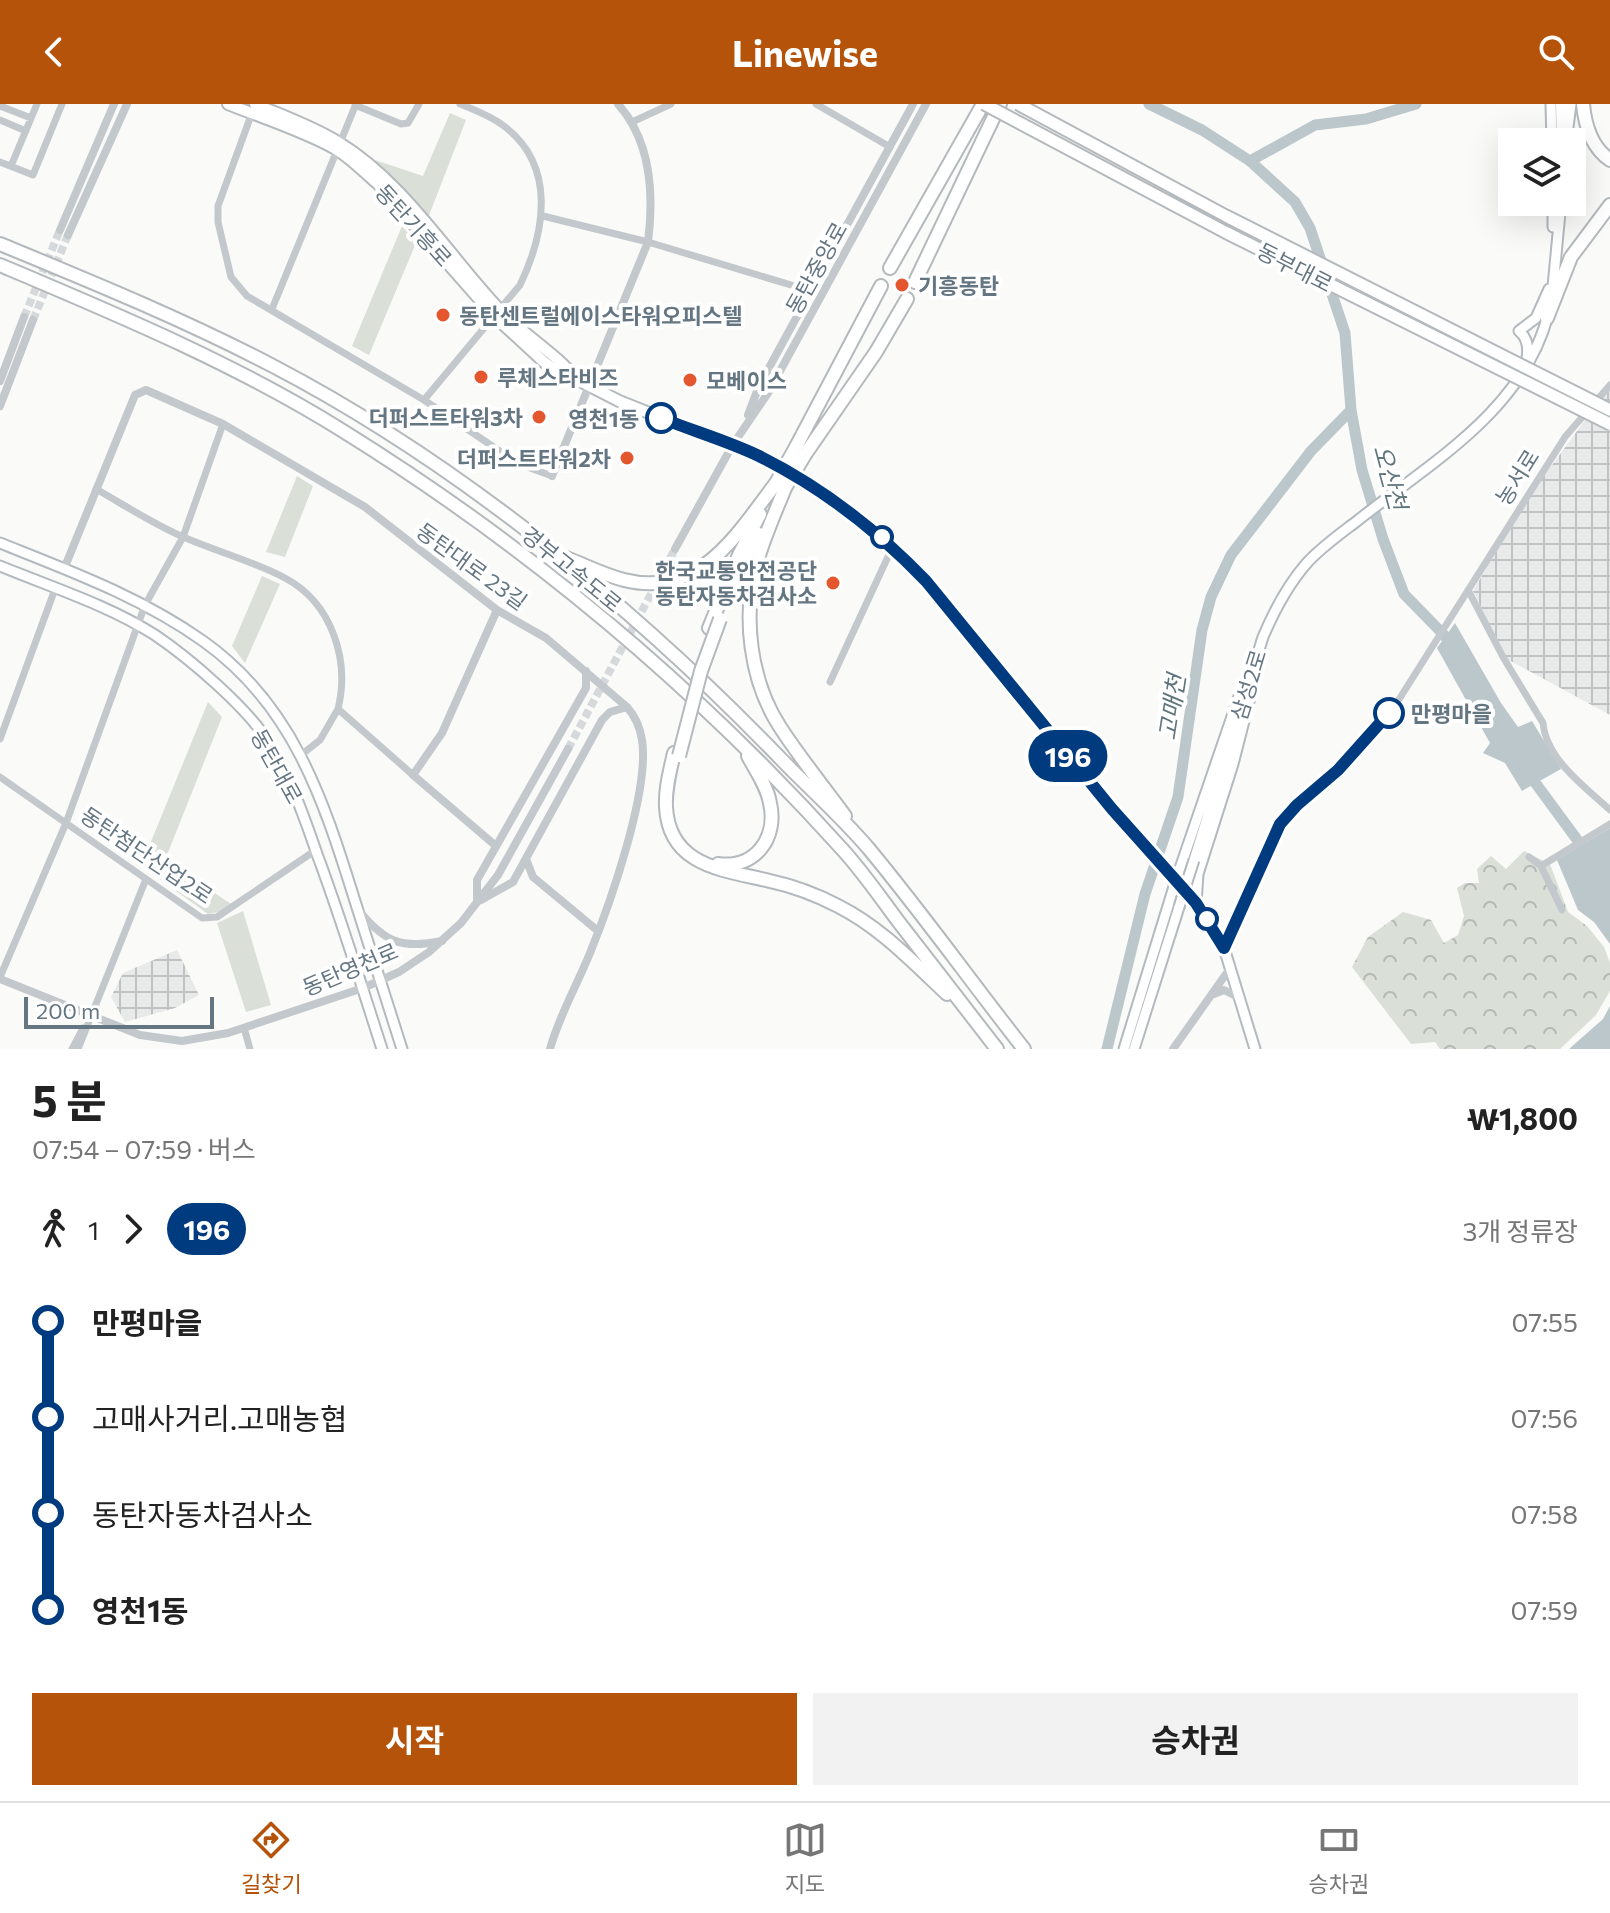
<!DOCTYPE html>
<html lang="ko">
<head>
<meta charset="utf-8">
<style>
  body { margin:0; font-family:Commissioner,"Noto Sans KR",sans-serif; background:#f2f2f2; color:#222; height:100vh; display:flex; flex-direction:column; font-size:30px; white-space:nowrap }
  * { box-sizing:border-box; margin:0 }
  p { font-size:26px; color:#767676 }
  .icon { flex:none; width:44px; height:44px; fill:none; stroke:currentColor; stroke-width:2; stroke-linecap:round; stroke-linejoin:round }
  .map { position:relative; height:945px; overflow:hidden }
  .side { display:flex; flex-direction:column; background:#fff; flex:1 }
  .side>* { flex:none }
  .badge { padding:0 16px; border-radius:26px; font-size:28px; line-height:52px }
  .tools { position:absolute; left:1498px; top:24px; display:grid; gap:16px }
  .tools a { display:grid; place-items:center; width:88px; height:88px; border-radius:0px; background:#fff; box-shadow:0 8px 32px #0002; font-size:40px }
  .scale { position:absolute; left:24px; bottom:20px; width:190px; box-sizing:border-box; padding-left:8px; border:4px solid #657683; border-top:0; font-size:22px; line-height:28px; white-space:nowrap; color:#657683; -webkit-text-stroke:6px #fff; paint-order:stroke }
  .map>.badge { position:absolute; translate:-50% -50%; box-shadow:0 0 0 4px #fff }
  .legs { display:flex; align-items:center; gap:12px; height:88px; padding:0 32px; font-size:26px }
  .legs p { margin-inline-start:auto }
  .overview { display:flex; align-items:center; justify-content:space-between; height:136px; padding:0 32px }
  h1 { font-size:44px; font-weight:700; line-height:60px }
  .primary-button { display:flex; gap:16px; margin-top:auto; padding:16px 32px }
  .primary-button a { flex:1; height:92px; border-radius:0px; background:#b45309; color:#fff; font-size:32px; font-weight:700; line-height:92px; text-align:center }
  .primary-button a+a { background:#f2f2f2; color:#222 }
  ul { padding:0 32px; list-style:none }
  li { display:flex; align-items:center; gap:28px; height:96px; font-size:30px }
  li i { display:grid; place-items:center; width:12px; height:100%; margin:0 10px; background:currentColor }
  li i::after { content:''; width:20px; height:20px; margin:-10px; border:6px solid; border-radius:50%; background:#fff }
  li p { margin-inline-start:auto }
  li:first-child i { background:linear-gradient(#0000 50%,currentColor 0) }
  li:last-child i { background:linear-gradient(currentColor 50%,#0000 0) }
  header { display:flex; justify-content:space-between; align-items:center; height:104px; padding:0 32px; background:#b45309; color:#fff; font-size:36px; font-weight:700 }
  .dock { display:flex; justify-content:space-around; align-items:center; height:112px; border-top:2px solid #e0e0e0; background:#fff; font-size:22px; color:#767676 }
  .dock a { display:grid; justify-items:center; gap:4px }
  .dock .on { color:#b45309 }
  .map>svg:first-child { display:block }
  .industrial { fill:url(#industrial-grid) }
  .forest { fill:url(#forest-crowns) }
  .park { fill:#dadfd7 }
  .water { fill:#bbc7cb }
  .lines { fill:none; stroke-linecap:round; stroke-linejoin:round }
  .river { stroke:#bbc7cb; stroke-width:11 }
  .tertiary-tunnel { stroke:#d5d9db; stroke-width:8; stroke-dasharray:8 4; stroke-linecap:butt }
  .secondary-casing { stroke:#b3babf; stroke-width:13 }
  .primary-casing { stroke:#b5babe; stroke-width:14 }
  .motorway-casing { stroke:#b4b9bd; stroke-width:16 }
  .minor { stroke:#c3c8cc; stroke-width:7 }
  .tertiary { stroke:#c3c8cc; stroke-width:8 }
  .secondary { stroke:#fff; stroke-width:9 }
  .primary { stroke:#fff; stroke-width:10 }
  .motorway { stroke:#fff; stroke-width:12 }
  .secondary-bridge-casing { stroke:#b3babf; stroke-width:13; stroke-linecap:butt }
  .trunk-bridge-casing { stroke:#b4b9bd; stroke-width:15; stroke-linecap:butt }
  .motorway-bridge-casing { stroke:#b4b9bd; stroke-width:16; stroke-linecap:butt }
  .secondary-bridge { stroke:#fff; stroke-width:9 }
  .trunk-bridge { stroke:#fff; stroke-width:11 }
  .motorway-bridge { stroke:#fff; stroke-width:12 }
  .line-1-casing { stroke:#fff; stroke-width:18 }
  .line-1 { stroke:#003b80; stroke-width:12 }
  .poi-dot { fill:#e4572e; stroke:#fff; stroke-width:3 }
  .stop-1-dot { fill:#fff; stroke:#003b80; stroke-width:4 }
  .labels { text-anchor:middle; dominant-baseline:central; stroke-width:8; stroke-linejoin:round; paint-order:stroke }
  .street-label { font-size:22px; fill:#657683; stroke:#fff }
  .poi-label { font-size:22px; font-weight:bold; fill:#657683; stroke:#fff; text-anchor:start }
  .stop-label { font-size:22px; font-weight:bold; fill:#657683; stroke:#fff; text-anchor:end }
  .water-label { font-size:24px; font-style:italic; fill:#60757c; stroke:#fff }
</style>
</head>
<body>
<header><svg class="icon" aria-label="back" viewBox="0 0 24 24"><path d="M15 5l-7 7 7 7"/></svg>Linewise<svg class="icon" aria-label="search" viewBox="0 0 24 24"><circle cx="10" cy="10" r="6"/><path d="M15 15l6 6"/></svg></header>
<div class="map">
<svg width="1610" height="945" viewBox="0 0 1610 945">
  <defs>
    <pattern id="industrial-grid" width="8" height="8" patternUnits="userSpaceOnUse" patternTransform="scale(2)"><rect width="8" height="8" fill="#e8e9e9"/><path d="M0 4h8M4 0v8" fill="none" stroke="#c0c1c2"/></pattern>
    <pattern id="forest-crowns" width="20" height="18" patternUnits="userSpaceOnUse" patternTransform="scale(2)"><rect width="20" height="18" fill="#dadfd7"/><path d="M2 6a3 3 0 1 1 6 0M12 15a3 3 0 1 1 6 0" fill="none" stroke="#b4b9b4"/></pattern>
  </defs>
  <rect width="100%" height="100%" fill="#fafaf8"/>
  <path class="industrial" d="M1610,282V611L1505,554L1473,487L1525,398Z
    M177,846L199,891L175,904L125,918L111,893L123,869Z"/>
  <path class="forest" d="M1524,747L1550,760L1568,808L1587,822L1604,843L1610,859V887L1596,911L1560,945H1440L1435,938L1411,940L1352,863L1368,833L1403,808L1431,816L1444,839L1458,831L1464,812L1457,784L1465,779H1479L1477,765L1491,752L1506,765Z"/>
  <path class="park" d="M450,9L466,16L428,114L375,56L423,72Z
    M402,122L416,139L369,251L352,242Z
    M297,372L313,382L285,453L266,448Z
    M262,472L280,480L245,559L232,542Z
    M208,598L222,613L165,756L231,800L223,807L208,810L141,762Z
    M243,807L271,901L246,908L217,819Z"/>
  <path class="water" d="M1455,519L1501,599L1518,623L1532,617L1561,665L1522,687L1505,659L1483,649L1490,639L1437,544Z
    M1610,724V840L1594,818L1578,806L1557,756Z
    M1610,902V945H1569L1603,915Z"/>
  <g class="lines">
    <path class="river" d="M1149,0L1202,26L1250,57L1295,98L1310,124L1345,229L1351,306L1362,366L1383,435L1404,490L1445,532L1452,545
      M1250,57L1315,21L1366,15L1416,0
      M1528,669L1584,745
      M1107,945L1145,790L1178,693L1202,526L1211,493L1231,451L1311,347L1351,306"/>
    <path class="tertiary-tunnel" d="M24,213L60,126
      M33,216L68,131
      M568,645L675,445"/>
    <g class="secondary-casing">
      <path id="secondary" d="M1551,0L1552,38
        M1567,31L1571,0
        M1553,98V123
        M1552,193L1561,98
        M1526,259C1529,247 1529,235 1519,227L1536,214L1549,185
        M732,342C807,370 871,419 926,477L1112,705L1196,799L1224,844L1255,945
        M0,439C70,467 141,493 203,537C292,600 323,694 354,794C370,844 386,895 402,945
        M0,462C51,483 108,501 155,531C189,554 248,604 269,639C290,673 304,712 317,750C341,814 361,880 382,945
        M1194,756L1263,533C1274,507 1287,482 1306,460C1320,444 1340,430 1357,417C1430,359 1523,307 1548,211
        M1196,799L1198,770L1233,660L1254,578
        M1124,945L1176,776L1239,592
        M1134,945L1179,803"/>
    </g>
    <g class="primary-casing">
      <path id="primary" d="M228,0C263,14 301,26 334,44C350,53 364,68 378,80L493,211L544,258L563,272L576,275L619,297L732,342
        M255,0C283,12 312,22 338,38C403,77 448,151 499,205C522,230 557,250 576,275"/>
    </g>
    <g class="motorway-casing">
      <path id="motorway" d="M1562,0L1563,38
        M1583,0C1585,22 1591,43 1610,56
        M0,140C92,178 185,216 273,262C459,359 635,504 781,655C810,685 842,713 869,745C923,810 972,879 1024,945
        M0,161C116,210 236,260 343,327C528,442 697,584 842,745C863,768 880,793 898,817C931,860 964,902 997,945
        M890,164L983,0
        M915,178L1000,0
        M1547,214L1571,153L1610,101
        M797,341L881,182
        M806,349L876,248L907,195
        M785,384C775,409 764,433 757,458C742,512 750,577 780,623C800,654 824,683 845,712
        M566,454C585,461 604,471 624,476C700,495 737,430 776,379
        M734,482L759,430
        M709,524L739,451L760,410
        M674,649C670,667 665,685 666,703C669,763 725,766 770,777C793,782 817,791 838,802C880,823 913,858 947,890
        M718,760C755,765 778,734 770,699C767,682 756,667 748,652"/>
    </g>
    <path class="minor" d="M816,0L890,43
      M355,1L401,20L408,19L419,0
      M0,2L31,14
      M253,6L218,102V118L231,173L247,192L424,296L519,360L552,372
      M0,16L26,27
      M632,18L671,0
      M0,58L33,71L62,0
      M11,62L37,0
      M543,112L648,138L811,187
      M272,205L356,0
      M424,296L520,181C545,129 557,62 504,22C491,12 475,6 460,0
      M96,385C126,402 156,422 188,435C219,448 255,458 285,474C332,499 350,556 338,605
      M1468,486L1503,553L1543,619C1546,655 1585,683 1610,706
      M830,578L893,442
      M0,635L55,485
      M301,651L320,636L338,605L413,671
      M0,673L202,814L217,813L316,746
      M1529,753L1541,762L1562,806
      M1541,762L1610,720
      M1224,844L1231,834L1243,798L1280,720L1297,701L1338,666L1398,597L1565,333L1610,281
      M0,873L66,719L145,501L183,433L223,320
      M244,924L250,945
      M72,945L83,924
      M78,945L146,775"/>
    <path class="tertiary" d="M60,126L114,0
      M68,131L127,0
      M0,277L24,213
      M0,302L33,216
      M748,311L759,282L913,0
      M552,372L648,138C654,91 652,38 618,0
      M675,445L732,342L768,289L926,0
      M64,465L135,291L146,286L223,320L365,403L497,506L546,534L627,603C635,612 640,623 642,636C650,686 610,800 590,849C577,881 559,912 550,945
      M496,742L413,671L442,629L497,506
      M526,755L533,773L598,827
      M481,796L513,778L602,616L610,608L627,603
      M477,797V776L586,584V567
      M360,808C386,839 402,845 442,837
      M0,875L140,931L182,937L228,929L363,884L399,868L429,848L461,819L498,771L568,645
      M1214,890L1224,886L1240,894
      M1173,945L1231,863"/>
    <use href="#secondary" class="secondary"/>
    <use href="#primary" class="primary"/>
    <use href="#motorway" class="motorway"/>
    <g class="secondary-bridge-casing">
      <path id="secondary-bridge" d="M1179,803L1194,756"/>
    </g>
    <g class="trunk-bridge-casing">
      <path id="trunk-bridge" d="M984,0L1225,128L1610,320
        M1018,0L1226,112L1610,306"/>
    </g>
    <g class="motorway-bridge-casing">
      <path id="motorway-bridge" d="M776,379L797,341
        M785,384L806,349
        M679,652L701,567L720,515"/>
    </g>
    <use href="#secondary-bridge" class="secondary-bridge"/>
    <use href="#trunk-bridge" class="trunk-bridge"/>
    <use href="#motorway-bridge" class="motorway-bridge"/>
  </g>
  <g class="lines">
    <g class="line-1-casing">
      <path id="line-1" d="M661,314C693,327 728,337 759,352C823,384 877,426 926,477L1112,705L1196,799L1224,844L1280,720L1297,701L1338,666L1389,609"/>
    </g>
    <use href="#line-1" class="line-1"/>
  </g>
  <g class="poi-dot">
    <circle cx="902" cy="181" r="8"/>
    <circle cx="443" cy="211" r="8"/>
    <circle cx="481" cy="273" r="8"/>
    <circle cx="690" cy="276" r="8"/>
    <circle cx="539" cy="313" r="8"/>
    <circle cx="627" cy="354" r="8"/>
    <circle cx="833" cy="479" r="8"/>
  </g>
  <g class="stop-1-dot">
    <circle cx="661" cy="314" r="14"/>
    <circle cx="882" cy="433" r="10"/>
    <circle cx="1389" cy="609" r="14"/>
    <circle cx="1207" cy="815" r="10"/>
  </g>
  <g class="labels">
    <g class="street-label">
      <text transform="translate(414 121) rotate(48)">동탄기흥로</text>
      <text transform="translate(1295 163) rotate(27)">동부대로</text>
      <text transform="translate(816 164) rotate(-61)">동탄중앙로</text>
      <text transform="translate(1517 373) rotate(-58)">농서로</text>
      <text transform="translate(472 462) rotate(36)">동탄대로 23길</text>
      <text transform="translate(572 465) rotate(39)">경부고속도로</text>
      <text transform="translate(1248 581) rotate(-73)">삼성2로</text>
      <text transform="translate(277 662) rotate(61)">동탄대로</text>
      <text transform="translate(147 751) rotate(34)">동탄첨단산업2로</text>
      <text transform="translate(350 865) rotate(-23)">동탄영천로</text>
    </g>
    <g class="poi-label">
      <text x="918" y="181">기흥동탄</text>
      <text x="459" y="211">동탄센트럴에이스타워오피스텔</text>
      <text x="497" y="273">루체스타비즈</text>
      <text x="706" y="276">모베이스</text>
      <text x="523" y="313" text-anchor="end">더퍼스트타워3차</text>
      <text x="611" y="354" text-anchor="end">더퍼스트타워2차</text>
      <text x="817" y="466" text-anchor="end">한국교통안전공단<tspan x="817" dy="25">동탄자동차검사소</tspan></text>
    </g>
    <g class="stop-label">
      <text x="639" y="314">영천1동</text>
      <text x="1411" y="609" text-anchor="start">만평마을</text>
    </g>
    <g class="water-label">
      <text transform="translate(1391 373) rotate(75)">오산천</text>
      <text transform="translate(1171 603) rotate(-81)">고매천</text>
    </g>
  </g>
</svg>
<div class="tools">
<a><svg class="icon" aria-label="layers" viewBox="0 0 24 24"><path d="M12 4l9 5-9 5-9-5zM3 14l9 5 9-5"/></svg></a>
</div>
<div class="scale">200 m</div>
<b class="badge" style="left:1068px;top:652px;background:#003b80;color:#fff">196</b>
</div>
<section class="side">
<div class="overview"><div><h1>5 분</h1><p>07:54 – 07:59 · 버스</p></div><b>₩1,800</b></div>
<div class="legs"><svg class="icon" aria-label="walk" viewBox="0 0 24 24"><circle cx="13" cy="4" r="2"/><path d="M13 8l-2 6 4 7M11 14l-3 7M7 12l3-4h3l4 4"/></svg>1<svg class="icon" aria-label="forward" viewBox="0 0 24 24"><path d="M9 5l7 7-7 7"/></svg><b class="badge" style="background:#003b80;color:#fff">196</b><p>3개 정류장</p></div>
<ul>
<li><i style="color:#003b80"></i><b>만평마을</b><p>07:55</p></li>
<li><i style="color:#003b80"></i><span>고매사거리.고매농협</span><p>07:56</p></li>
<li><i style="color:#003b80"></i><span>동탄자동차검사소</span><p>07:58</p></li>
<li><i style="color:#003b80"></i><b>영천1동</b><p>07:59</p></li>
</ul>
<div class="primary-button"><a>시작</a><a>승차권</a></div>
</section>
<nav class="dock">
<a class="on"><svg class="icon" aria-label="directions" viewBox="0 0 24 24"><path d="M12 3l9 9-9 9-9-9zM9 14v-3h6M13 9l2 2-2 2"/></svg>길찾기</a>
<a><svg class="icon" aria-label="map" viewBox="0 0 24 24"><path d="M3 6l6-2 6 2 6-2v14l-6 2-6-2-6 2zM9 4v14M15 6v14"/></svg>지도</a>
<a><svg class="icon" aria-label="tickets" viewBox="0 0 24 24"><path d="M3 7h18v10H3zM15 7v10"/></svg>승차권</a>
</nav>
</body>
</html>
